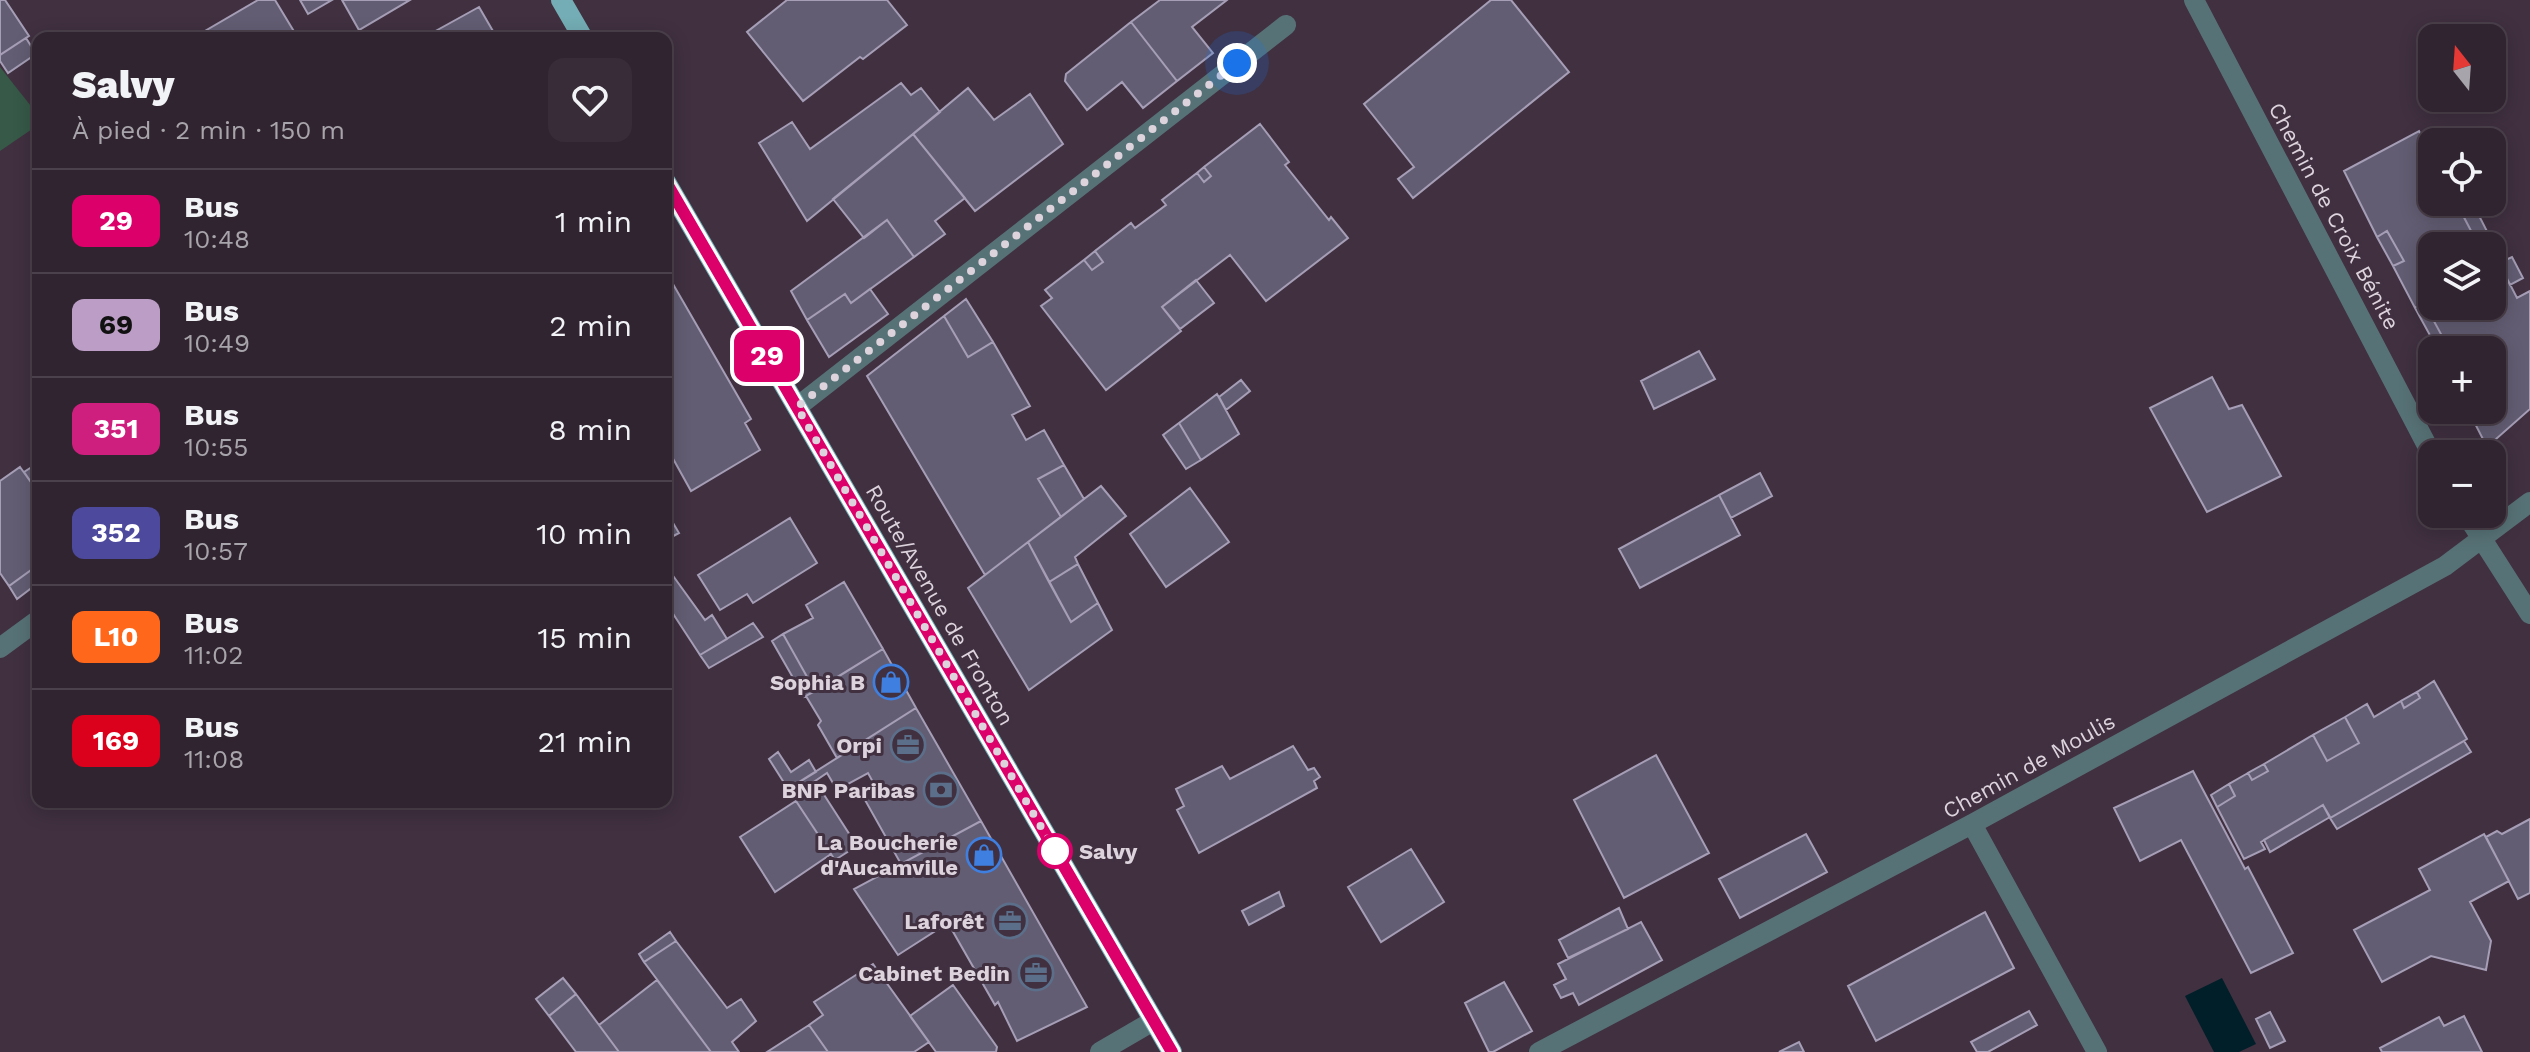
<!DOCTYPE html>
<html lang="fr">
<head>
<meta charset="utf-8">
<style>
  body { margin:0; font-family:"Work Sans",sans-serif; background:#382c38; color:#f1f3f6; height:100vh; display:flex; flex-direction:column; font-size:30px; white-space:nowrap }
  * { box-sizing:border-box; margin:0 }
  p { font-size:26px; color:#a8a4ab }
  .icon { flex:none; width:44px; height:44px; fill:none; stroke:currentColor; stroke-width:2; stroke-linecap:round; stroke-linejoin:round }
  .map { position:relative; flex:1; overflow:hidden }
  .details { position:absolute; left:32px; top:32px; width:640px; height:776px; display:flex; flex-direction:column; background:#302430; border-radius:16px; box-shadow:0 4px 20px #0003,0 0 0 2px #4b414c }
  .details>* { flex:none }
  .badge { padding:0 16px; border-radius:12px; font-size:28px; line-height:52px }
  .needle { width:52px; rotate:343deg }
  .tools { position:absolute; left:2418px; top:24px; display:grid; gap:16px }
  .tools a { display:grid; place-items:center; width:88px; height:88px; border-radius:16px; background:#302430; box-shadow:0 4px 20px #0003,0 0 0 2px #4b414c; font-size:40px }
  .you { position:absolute; width:40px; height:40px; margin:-20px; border:6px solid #fff; border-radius:50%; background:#1a73e8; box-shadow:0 0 0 12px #1a73e833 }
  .map>.badge { position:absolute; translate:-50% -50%; box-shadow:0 0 0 4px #fff }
  .round { display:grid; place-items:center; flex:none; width:84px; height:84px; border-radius:16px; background:#382c38 }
  .summary { display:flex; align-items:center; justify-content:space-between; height:136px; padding:0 40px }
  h1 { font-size:38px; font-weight:800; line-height:60px }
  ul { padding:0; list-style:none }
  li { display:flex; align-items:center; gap:24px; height:104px; padding:0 40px; border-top:2px solid #4b414c }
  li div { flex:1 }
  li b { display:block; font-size:30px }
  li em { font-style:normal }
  li .badge { min-width:88px; font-weight:700; text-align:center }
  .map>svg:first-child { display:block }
  .green { fill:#365948 }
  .water { fill:#001f29 }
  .building { fill:#635d73; stroke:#a59eb6; stroke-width:2 }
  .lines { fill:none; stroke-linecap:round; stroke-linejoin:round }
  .minor { stroke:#577276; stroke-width:20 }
  .major { stroke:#74adb5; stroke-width:20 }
  .line-casing { stroke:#fff; stroke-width:18 }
  .line { stroke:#dc006b; stroke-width:12 }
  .walk { stroke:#ddd3dd; stroke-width:8; stroke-dasharray:0 14.4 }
  .stop-dot { fill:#fff; stroke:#dc006b; stroke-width:4 }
  .labels { text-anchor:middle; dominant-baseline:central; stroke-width:6; stroke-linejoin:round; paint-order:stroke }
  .street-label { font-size:22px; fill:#ddd3dd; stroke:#403040 }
  .poi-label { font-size:22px; font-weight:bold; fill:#ddd3dd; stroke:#403040; text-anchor:end }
  .stop-label { font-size:22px; font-weight:bold; fill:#ddd3dd; stroke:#403040; text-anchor:start }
</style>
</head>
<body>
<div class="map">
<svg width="2530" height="1052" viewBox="0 0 2530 1052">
  <rect width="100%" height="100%" fill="#403040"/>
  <path class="green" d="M0,67L38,115V125L0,151Z"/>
  <path class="water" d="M2222,978L2256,1044L2239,1052H2214L2185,996Z"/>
  <path class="building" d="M0,0H5L29,36L0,55Z
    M258,0H275L298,38H193Z
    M300,0H332L308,14Z
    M342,0H410L359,30Z
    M787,0H887L907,25L863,59L860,57L803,101L747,32Z
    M1160,0H1227L1192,27L1213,53L1177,81L1131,22Z
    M1491,0H1511L1569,72L1413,198L1398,179L1414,167L1364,104Z
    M479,7L497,38H423Z
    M1131,22L1177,81L1143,108L1122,82L1087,110L1065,81L1066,74Z
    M26,38L36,54L8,73L0,61V55Z
    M901,83L911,95L921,88L940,112L807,221L759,143L792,122L810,149Z
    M968,88L994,120L1030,94L1063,144L975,211L913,134Z
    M1260,124L1289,162L1285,165L1329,220L1331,217L1348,238L1266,301L1230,255L1162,307L1181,331L1106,390L1041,306L1052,298L1045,290L1084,260L1092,270L1103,262L1095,251L1131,223L1135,228L1166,205L1162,200L1197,173L1204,182L1211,176L1204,167Z
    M2419,131L2432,157V202H2456L2479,246H2432V306H2492V267L2499,263L2517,298L2530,291V409L2487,447L2468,410H2492V350H2437L2432,339L2441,334L2424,303L2415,308L2393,266L2404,261L2387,231L2377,237L2344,171Z
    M913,134L965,198L935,221L945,234L914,257L887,220L864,238L833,199Z
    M1204,167L1211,176L1204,182L1197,173Z
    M2472,202L2493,243L2488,246H2479L2459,208Z
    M887,220L914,257L851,303L845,294L807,320L791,291Z
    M2387,231L2404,261L2393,266L2377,237Z
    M1095,251L1103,262L1092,270L1084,260Z
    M2512,257L2523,278L2510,285L2499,263Z
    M666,272L751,419L745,423L760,450L691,491L666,446Z
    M1196,280L1214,303L1180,329L1162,307Z
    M870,289L888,314L829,357L807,320L845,294L851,303Z
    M966,299L993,342L968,357L944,316Z
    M2424,303L2441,334L2432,339L2415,308Z
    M944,316L968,357L993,342L1030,406L1012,415L1026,440L1044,430L1064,465L1038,479L1061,517L985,575L867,376Z
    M1699,351L1715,379L1654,409L1641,381Z
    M2212,377L2229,409L2242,405L2281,476L2207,512L2150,408Z
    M1241,380L1250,391L1226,410L1219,397Z
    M1217,394L1239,434L1201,460L1179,423Z
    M1179,423L1201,460L1186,469L1163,435Z
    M38,463V492L24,472Z
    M1064,465L1084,499L1061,517L1038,479Z
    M20,467L38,492V565L9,586L0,573V481Z
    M1760,473L1772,496L1731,518L1719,495Z
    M1101,486L1126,516L1075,557L1078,564L1049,582L1028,542Z
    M1190,488L1229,542L1166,587L1130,534Z
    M1719,495L1740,535L1640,588L1619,549Z
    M666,511L679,533L666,540Z
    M790,518L817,563L753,603L747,594L720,610L698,575Z
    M1028,542L1071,622L1098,603L1112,630L1029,690L968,588Z
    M1078,564L1098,603L1071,622L1049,582Z
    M38,565V583L17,599L9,586Z
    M671,573L705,620L712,615L727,639L700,655L666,603V576Z
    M844,582L883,649L815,691L783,634L813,618L806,605Z
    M753,623L763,637L709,668L700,655Z
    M783,634L815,691L804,697L772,641Z
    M883,649L916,708L837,758L818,725L821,721L806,696Z
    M2434,681L2467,739L2330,818L2323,805L2261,842L2265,849L2244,859L2217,807L2235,796L2229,784L2248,773L2252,780L2268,771L2264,764L2313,735L2327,761L2359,743L2345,717L2367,704L2374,717L2401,701L2404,708L2420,698L2417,692Z
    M2417,692L2420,698L2404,708L2401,701Z
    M916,708L981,821L901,864L865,800L879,793L868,773L837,790L827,773L793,796L788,789Z
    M2345,717L2359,743L2327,761L2313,735Z
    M2464,741L2471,752L2337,829L2330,818Z
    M1293,746L1308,770L1314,768L1320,777L1314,781L1317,788L1199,853L1177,810L1184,806L1176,789L1222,766L1230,779Z
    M778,752L791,772L809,760L816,772L788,789L769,759Z
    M1656,755L1709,853L1624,898L1574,800Z
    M2264,764L2268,771L2252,780L2248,773Z
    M2193,771L2245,869L2248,867L2293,953L2251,973L2181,840L2140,861L2114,808Z
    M2229,784L2235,796L2217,807L2211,795Z
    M819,787L857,846L835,860L796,801Z
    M796,801L831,854L775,892L740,837Z
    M2323,805L2330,817L2270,852L2264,840Z
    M2530,819V893L2518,899L2486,837L2497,831L2502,834Z
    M981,821L1087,1007L1017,1041L998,1002L995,1005L948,923L898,955L854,889Z
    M1806,834L1827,872L1740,918L1719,879Z
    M2484,834L2509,881L2470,902L2491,941L2486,970L2431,956L2382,982L2354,930L2430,890L2419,869Z
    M1411,849L1444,902L1381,942L1348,887Z
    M1279,892L1284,906L1249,925L1242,911Z
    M1619,908L1628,929L1568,958L1559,940Z
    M1985,912L2014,968L1876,1041L1848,986Z
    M1641,922L1662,960L1579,1005L1573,993L1561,998L1554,985L1566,979L1558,964Z
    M670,932L676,941L644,962L639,954Z
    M676,941L727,1008L741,999L756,1021L732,1042L739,1052H711L644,962Z
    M873,964L929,1042L914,1052H828L809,1025L823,1015L814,1002Z
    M563,978L576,994L549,1016L536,999Z
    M657,980L711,1052H619L599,1025Z
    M1504,982L1532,1031L1493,1052H1489L1465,1003Z
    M953,985L997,1047L996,1052H936L910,1016Z
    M576,994L599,1025L619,1052H576L549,1016Z
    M2029,1011L2037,1025L1988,1052H1977L1971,1042Z
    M2270,1012L2285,1041L2270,1048L2256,1019Z
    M2464,1016L2482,1052H2382L2380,1048L2439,1017L2444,1026Z
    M809,1025L828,1052H767Z
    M1799,1042L1804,1052H1779Z"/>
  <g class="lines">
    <path class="minor" d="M2194,0L2432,455
      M797,407L1286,25
      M2466,514L2530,614
      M0,648L38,620
      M1972,824L2097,1052
      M1100,1052L1153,1021
      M1539,1052L1972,824L2445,566L2530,502"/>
    <path class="major" d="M561,0L583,38
      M666,182L1172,1052"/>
  </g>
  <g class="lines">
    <g class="line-casing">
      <path id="line" d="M666,182L1172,1052"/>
    </g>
    <use href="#line" class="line"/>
    <path class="walk" d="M1055,851L797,407L1237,63"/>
  </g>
  <defs>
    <g id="shop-ring" transform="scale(1.8)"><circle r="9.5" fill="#403040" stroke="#3f7fe0" stroke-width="1.5"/><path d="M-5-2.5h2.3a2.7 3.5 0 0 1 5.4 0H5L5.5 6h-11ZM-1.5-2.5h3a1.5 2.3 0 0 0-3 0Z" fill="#3f7fe0"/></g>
    <g id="office-ring" transform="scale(1.8)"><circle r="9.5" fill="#403040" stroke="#5c6f8a" stroke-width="1.5"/><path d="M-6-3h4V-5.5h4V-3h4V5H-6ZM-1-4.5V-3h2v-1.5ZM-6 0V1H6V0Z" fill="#5c6f8a"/></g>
    <g id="bank-ring" transform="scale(1.8)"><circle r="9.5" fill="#403040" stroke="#5c6f8a" stroke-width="1.5"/><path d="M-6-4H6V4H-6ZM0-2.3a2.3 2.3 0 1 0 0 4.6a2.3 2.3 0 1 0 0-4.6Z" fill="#5c6f8a"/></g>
  </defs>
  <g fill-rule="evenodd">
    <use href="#shop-ring" x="891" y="682"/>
    <use href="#office-ring" x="908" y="745"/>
    <use href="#bank-ring" x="941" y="790"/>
    <use href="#shop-ring" x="984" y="855"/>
    <use href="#office-ring" x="1010" y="921"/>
    <use href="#office-ring" x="1036" y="973"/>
  </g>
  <circle class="stop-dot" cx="1055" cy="851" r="16"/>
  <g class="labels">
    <g class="street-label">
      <text transform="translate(2334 216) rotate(62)">Chemin de Croix Bénite</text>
      <text transform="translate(940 605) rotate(60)">Route/Avenue de Fronton</text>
      <text transform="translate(2029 766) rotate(-29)">Chemin de Moulis</text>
    </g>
    <g class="poi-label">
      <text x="865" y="682">Sophia B</text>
      <text x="882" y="745">Orpi</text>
      <text x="915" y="790">BNP Paribas</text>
      <text x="958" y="842">La Boucherie<tspan x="958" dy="25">d'Aucamville</tspan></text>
      <text x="984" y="921">Laforêt</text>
      <text x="1010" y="973">Cabinet Bedin</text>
    </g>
    <g class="stop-label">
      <text x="1079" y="851">Salvy</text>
    </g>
  </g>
</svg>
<div class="tools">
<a><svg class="needle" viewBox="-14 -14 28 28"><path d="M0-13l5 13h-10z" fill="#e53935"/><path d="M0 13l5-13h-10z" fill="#a8a4ab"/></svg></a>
<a><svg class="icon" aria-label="locate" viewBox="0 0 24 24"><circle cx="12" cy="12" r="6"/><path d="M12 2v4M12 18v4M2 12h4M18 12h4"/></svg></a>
<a><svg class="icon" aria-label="layers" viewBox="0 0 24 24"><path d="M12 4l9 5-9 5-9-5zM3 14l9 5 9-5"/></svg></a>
<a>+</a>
<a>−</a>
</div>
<div class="you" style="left:1237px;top:63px"></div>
<b class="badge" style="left:767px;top:356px;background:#dc006b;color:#fff">29</b>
<section class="details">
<div class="summary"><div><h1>Salvy</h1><p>À pied · 2 min · 150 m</p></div><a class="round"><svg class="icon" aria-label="heart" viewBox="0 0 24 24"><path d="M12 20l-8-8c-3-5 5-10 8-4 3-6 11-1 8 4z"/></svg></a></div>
<ul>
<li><span class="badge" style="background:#dc006b;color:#fff">29</span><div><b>Bus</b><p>10:48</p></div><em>1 min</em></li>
<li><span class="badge" style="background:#bb9dc6;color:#111">69</span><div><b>Bus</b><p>10:49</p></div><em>2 min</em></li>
<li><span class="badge" style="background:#ce1f7e;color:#fff">351</span><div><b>Bus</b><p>10:55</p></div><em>8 min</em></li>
<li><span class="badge" style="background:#4d499d;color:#fff">352</span><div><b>Bus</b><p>10:57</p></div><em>10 min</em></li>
<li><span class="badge" style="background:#ff671b;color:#fff">L10</span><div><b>Bus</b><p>11:02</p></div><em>15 min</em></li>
<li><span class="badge" style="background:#db001b;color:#fff">169</span><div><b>Bus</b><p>11:08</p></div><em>21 min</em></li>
</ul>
</section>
</div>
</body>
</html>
